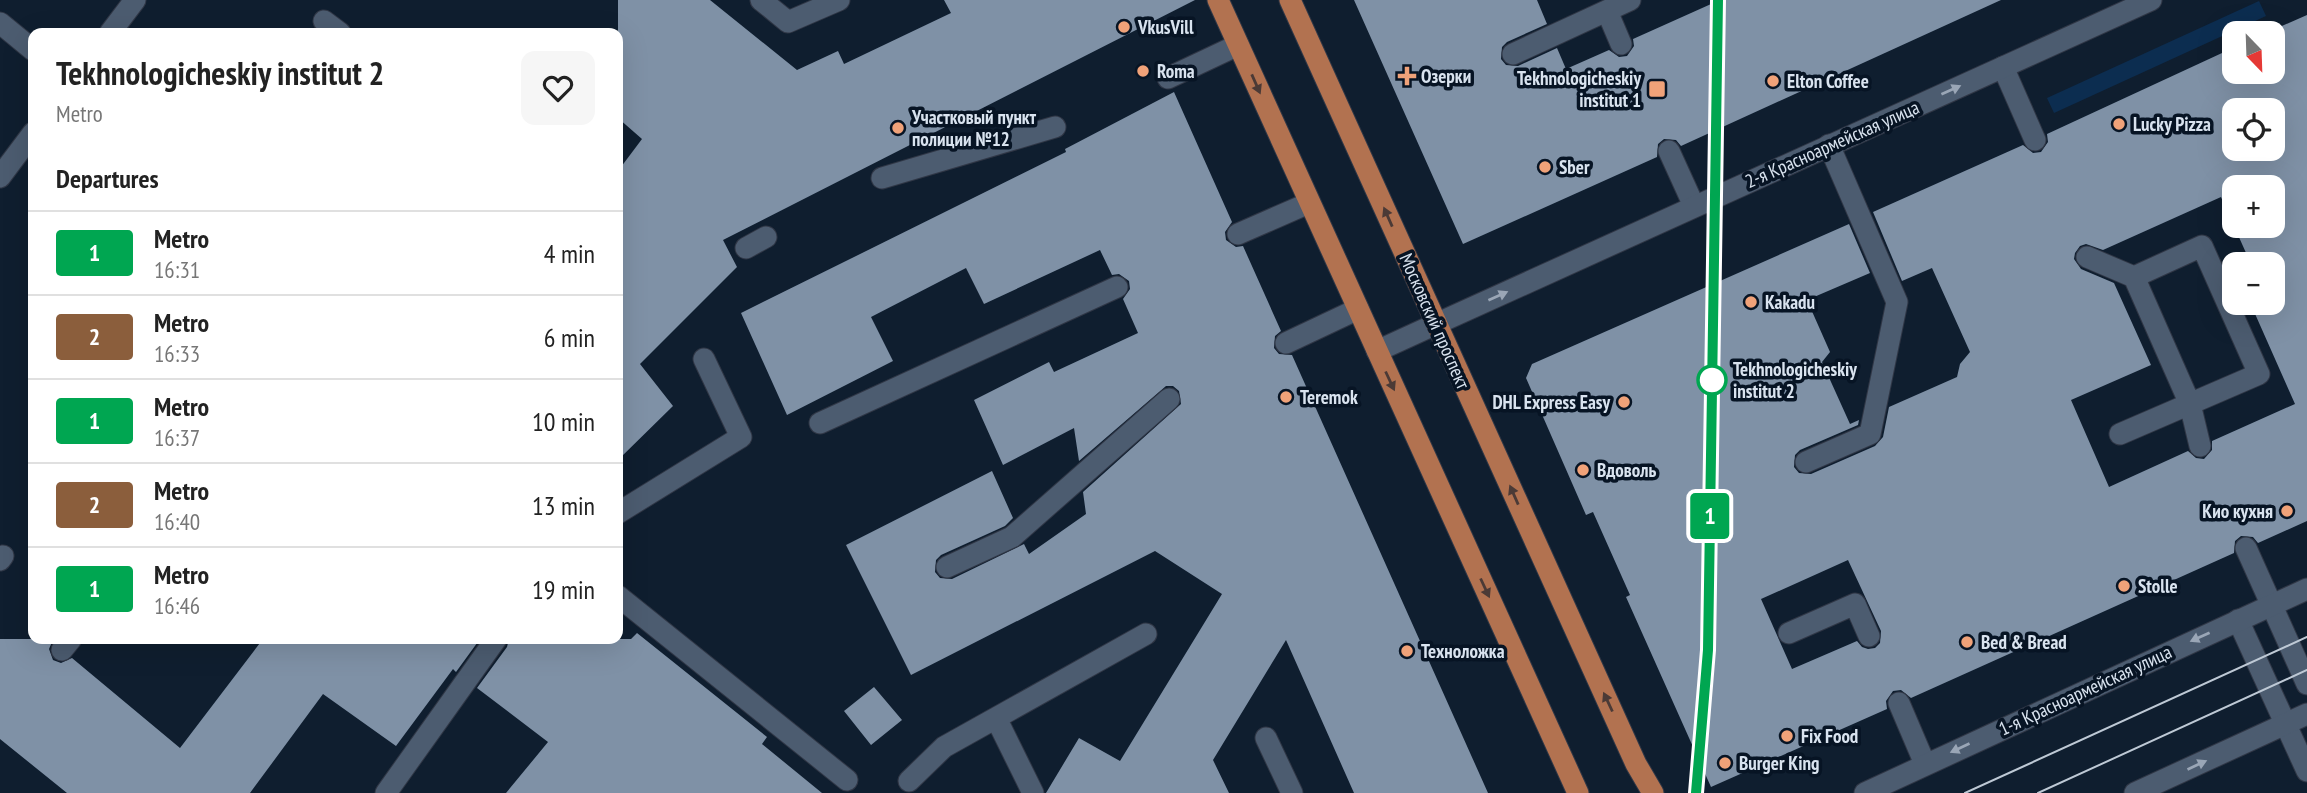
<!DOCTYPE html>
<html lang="en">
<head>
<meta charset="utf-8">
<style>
  body { margin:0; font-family:"PT Sans Narrow",sans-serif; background:#f6f6f6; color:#222; height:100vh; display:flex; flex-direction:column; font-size:26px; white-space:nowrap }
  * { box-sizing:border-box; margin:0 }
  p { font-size:23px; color:#767676 }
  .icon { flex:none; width:38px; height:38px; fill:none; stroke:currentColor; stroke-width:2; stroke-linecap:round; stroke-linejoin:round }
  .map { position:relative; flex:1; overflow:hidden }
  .panel { position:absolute; left:28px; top:28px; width:595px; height:616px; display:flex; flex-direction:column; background:#fff; border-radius:14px; box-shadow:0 7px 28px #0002 }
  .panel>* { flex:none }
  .badge { padding:0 14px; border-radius:5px; font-size:24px; line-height:46px }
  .needle { width:46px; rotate:157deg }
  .controls { position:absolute; left:2222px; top:21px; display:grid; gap:14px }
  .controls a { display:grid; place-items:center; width:63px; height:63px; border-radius:14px; background:#fff; box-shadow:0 7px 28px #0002; font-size:35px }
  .map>.badge { position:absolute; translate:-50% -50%; box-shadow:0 0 0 4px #fff }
  h2 { padding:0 28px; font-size:26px; line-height:63px }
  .round { display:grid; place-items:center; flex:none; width:74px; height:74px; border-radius:14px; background:#f6f6f6 }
  .summary { display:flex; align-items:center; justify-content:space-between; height:119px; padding:0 28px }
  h1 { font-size:33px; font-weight:700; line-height:52px }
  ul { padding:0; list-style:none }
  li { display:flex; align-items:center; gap:21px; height:84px; padding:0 28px; border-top:2px solid #e0e0e0 }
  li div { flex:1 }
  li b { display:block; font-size:26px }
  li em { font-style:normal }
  li .badge { min-width:77px; font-weight:700; text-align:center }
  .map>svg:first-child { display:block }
  .green { fill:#0c2d50 }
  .building { fill:#7f91a6; fill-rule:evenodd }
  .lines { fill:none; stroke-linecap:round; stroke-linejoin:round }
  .lane-casing { stroke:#303746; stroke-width:23 }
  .street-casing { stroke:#303746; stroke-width:23 }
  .secondary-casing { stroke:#303746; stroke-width:23 }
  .primary-casing { stroke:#303746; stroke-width:23 }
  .lane { stroke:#4c5c70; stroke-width:21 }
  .street { stroke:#4c5c70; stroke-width:21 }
  .secondary { stroke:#4c5c70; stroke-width:21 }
  .primary { stroke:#b27250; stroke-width:21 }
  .tram { stroke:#bec9d5; stroke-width:2 }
  .oneway { fill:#4b3a36 }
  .oneway2 { fill:#9aa6b6 }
  .line-casing { stroke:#fff; stroke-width:16 }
  .line { stroke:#00a651; stroke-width:10 }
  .poi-dot { fill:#f0a279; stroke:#071424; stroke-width:2.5 }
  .stop-dot { fill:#fff; stroke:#00a651; stroke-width:3.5 }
  .labels { text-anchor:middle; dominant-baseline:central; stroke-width:7; stroke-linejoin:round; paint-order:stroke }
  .poi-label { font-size:19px; font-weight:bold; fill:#d9e3ef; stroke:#071424; text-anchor:start }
  .street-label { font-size:19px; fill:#d9e3ef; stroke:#071424 }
  .stop-label { font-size:19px; font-weight:bold; fill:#d9e3ef; stroke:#071424; text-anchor:start }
</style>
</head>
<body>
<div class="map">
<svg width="2307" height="793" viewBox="0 0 2307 793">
  <rect width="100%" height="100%" fill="#0f1e2f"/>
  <path class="green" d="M2259,1L2266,16L2054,113L2047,98Z"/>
  <path class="building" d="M618,0H710L797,70L838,51L844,64L951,13L944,0H1195L723,240L737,267L640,364L673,406L618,460V171L642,139L618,118Z
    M1354,0H1537L1547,24L1507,42L1502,47L1501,59L1506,65L1518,66L1557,48L1566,69L1609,50L1619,57L1627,56L1634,46L1633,39L1720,0H2001L1681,146L1676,140L1664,139L1658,144L1657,157L1463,244Z
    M2307,15V521L2258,543L2253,537L2241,536L2235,541L2234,553L1911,698L1901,690L1893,691L1886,701L1887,709L1711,787L1626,597L1630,595L1593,512L1586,515L1526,378L1532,364L1849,224L1870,273L1807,300L1830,352L1822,362L1850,424L1859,420L1858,425L1800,450L1795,455L1794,467L1799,473L1811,474L1875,446L1883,437L1889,407L1957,377L1960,364L1970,352L1932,268L1902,281L1873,212L2023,145L2033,153L2041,152L2048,142L2047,134L2235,47V72H2273V33H2266ZM2235,110H2273V149H2235ZM2235,187H2273V226H2235ZM2221,197L2251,264H2273V303H2262L2252,307L2295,404L2212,441V450L2204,459L2196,458L2188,451L2109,487L2071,400L2151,365L2114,283L2081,269L2074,259L2075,253L2080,246L2086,244L2103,250ZM1848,560L1881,631L1880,643L1875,648L1868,649L1862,647L1857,641L1792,669L1761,599Z
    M1174,92L1232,222L1225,232L1226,240L1236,247L1243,246L1281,331L1275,336L1274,348L1279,354L1292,355L1488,793H1354L1286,640L1213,760L1229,793H1046L1079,738L1120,761L1222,594L1155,551L911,675L846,545L992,471L1013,518L1005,526L941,555L936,560L935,572L940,578L952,579L1024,544L1029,554L1086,514L1083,492L1181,404L1179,391L1173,386H1166L1079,461L1074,428L1003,465L974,400L1049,362L1054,372L1138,333L1123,299L1130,289L1129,281L1119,274L1112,275L1100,250L984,304L966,268L871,317L893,361L787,415L741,313L1066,152L1065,149Z
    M637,633L767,737L762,744L822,793H506L548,742L477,688L507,647L509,639H631Z
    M0,639H49L52,642L49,649L53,660L61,663L72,658L180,748L263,639H480L456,672L453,669L396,746L323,694L250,793H67L0,739Z
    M874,687L902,720L871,745L844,711Z"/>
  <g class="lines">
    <g class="lane-casing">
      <path id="lane" d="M761,0L788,22L839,0
        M1607,11L1621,44
        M324,21L340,33
        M1513,54L1630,0
        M2003,67L2035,140
        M1168,78L1238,45
        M1669,151L1694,206
        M882,178L1055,127
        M1238,234L1309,203
        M746,248L766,237
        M2087,257L2134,277L2202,246L2259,374L2120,434
        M2134,277L2190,404L2200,446
        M1286,343L1358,309
        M1377,351L1436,324
        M820,423L1117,287
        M1806,462L1870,434L1897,302L1829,145
        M618,513L741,437L704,359
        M2246,548L2307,684
        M0,560L3,556
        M947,567L1012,537L1169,399
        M618,596L847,780
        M2238,620L2307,771
        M1789,633L1855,604L1869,636
        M62,650L71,639
        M1899,703L1925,764
        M996,718L1033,793
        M1266,738L1292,793
        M909,781L944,747L1146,634
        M386,793L496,639"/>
    </g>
    <g class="street-casing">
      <path id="street" d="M0,23L33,50
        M110,33L135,0
        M0,177L33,133
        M1436,324L2151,0"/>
    </g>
    <g class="secondary-casing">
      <path id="secondary" d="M1865,793L2307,589
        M2135,793L2307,714"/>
    </g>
    <g class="primary-casing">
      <path id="primary" d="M1218,0L1578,793
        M1290,0L1636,764L1653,793"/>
    </g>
    <use href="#lane" class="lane"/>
    <use href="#street" class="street"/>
    <use href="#secondary" class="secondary"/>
    <use href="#primary" class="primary"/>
    <path class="tram" d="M1965,793L2307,637
      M2038,793L2307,670"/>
  </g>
  <defs><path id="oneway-solid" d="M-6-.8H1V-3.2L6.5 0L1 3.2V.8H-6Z" transform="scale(1.75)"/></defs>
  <g class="oneway">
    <use href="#oneway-solid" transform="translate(1256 84) rotate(66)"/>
    <use href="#oneway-solid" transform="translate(1388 217) rotate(-114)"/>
    <use href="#oneway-solid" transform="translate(1390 381) rotate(65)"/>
    <use href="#oneway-solid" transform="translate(1514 495) rotate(-114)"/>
    <use href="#oneway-solid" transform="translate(1485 588) rotate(65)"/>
    <use href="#oneway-solid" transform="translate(1608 702) rotate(-115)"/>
  </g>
  <g class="oneway2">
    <use href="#oneway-solid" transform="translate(1951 90) rotate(-24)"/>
    <use href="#oneway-solid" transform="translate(1498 296) rotate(-24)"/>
    <use href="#oneway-solid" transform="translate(2200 637) rotate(156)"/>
    <use href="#oneway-solid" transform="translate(1960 748) rotate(155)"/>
    <use href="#oneway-solid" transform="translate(2197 765) rotate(-25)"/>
  </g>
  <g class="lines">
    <g class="line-casing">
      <path id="line" d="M1696,793L1708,650L1718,0"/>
    </g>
    <use href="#line" class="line"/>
  </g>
  <g class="poi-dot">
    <circle cx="1124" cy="27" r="7"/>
    <circle cx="1143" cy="71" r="7"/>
    <path d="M1403.5 65.5h7v7h7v7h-7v7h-7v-7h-7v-7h7z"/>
    <circle cx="1773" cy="81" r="7"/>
    <rect x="1648" y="80" width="18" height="18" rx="3.5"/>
    <circle cx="2119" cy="124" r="7"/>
    <circle cx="898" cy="128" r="7"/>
    <circle cx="1545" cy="167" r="7"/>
    <circle cx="1751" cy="302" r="7"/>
    <circle cx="1286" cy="397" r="7"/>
    <circle cx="1624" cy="402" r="7"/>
    <circle cx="1583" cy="470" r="7"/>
    <circle cx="2287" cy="511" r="7"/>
    <circle cx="2124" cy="586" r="7"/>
    <circle cx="1967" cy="642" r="7"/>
    <circle cx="1407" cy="651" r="7"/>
    <circle cx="1787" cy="736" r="7"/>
    <circle cx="1725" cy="763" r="7"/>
  </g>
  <circle class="stop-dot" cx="1712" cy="380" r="14"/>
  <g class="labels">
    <g class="poi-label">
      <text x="1138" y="27">VkusVill</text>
      <text x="1157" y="71">Roma</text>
      <text x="1421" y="76">Озерки</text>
      <text x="1641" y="78" text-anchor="end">Tekhnologicheskiy<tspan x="1641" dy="22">institut 1</tspan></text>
      <text x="1787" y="81">Elton Coffee</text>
      <text x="912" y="117">Участковый пункт<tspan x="912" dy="22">полиции №12</tspan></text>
      <text x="2133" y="124">Lucky Pizza</text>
      <text x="1559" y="167">Sber</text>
      <text x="1765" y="302">Kakadu</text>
      <text x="1300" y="397">Teremok</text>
      <text x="1610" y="402" text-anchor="end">DHL Express Easy</text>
      <text x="1597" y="470">Вдоволь</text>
      <text x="2273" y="511" text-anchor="end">Кио кухня</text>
      <text x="2138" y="586">Stolle</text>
      <text x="1981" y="642">Bed &amp; Bread</text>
      <text x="1421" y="651">Техноложка</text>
      <text x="1801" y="736">Fix Food</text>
      <text x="1739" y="763">Burger King</text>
    </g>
    <g class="street-label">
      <text transform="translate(1832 144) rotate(-24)">2-я Красноармейская улица</text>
      <text transform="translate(1435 321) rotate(66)">Московский проспект</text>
      <text transform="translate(2085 690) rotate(-25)">1-я Красноармейская улица</text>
    </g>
    <g class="stop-label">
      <text x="1733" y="369">Tekhnologicheskiy<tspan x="1733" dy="22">institut 2</tspan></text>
    </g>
  </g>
</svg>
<div class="controls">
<a><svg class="needle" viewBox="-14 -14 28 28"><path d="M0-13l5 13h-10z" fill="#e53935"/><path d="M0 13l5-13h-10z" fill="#767676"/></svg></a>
<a><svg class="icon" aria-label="locate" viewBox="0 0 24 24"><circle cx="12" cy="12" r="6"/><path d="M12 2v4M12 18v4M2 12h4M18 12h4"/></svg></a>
<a>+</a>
<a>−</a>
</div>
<b class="badge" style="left:1710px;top:516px;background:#00a651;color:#fff">1</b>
<section class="panel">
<div class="summary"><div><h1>Tekhnologicheskiy institut 2</h1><p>Metro</p></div><a class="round"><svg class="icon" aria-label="heart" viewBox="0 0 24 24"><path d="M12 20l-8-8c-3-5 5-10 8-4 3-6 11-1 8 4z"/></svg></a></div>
<h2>Departures</h2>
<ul>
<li><span class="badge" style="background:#00a651;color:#fff">1</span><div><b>Metro</b><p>16:31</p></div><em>4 min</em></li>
<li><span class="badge" style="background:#8b5e3c;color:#fff">2</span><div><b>Metro</b><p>16:33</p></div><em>6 min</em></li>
<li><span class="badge" style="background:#00a651;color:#fff">1</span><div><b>Metro</b><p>16:37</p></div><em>10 min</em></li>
<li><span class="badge" style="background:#8b5e3c;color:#fff">2</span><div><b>Metro</b><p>16:40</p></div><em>13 min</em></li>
<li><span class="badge" style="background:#00a651;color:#fff">1</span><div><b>Metro</b><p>16:46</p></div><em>19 min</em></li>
</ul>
</section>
</div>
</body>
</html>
